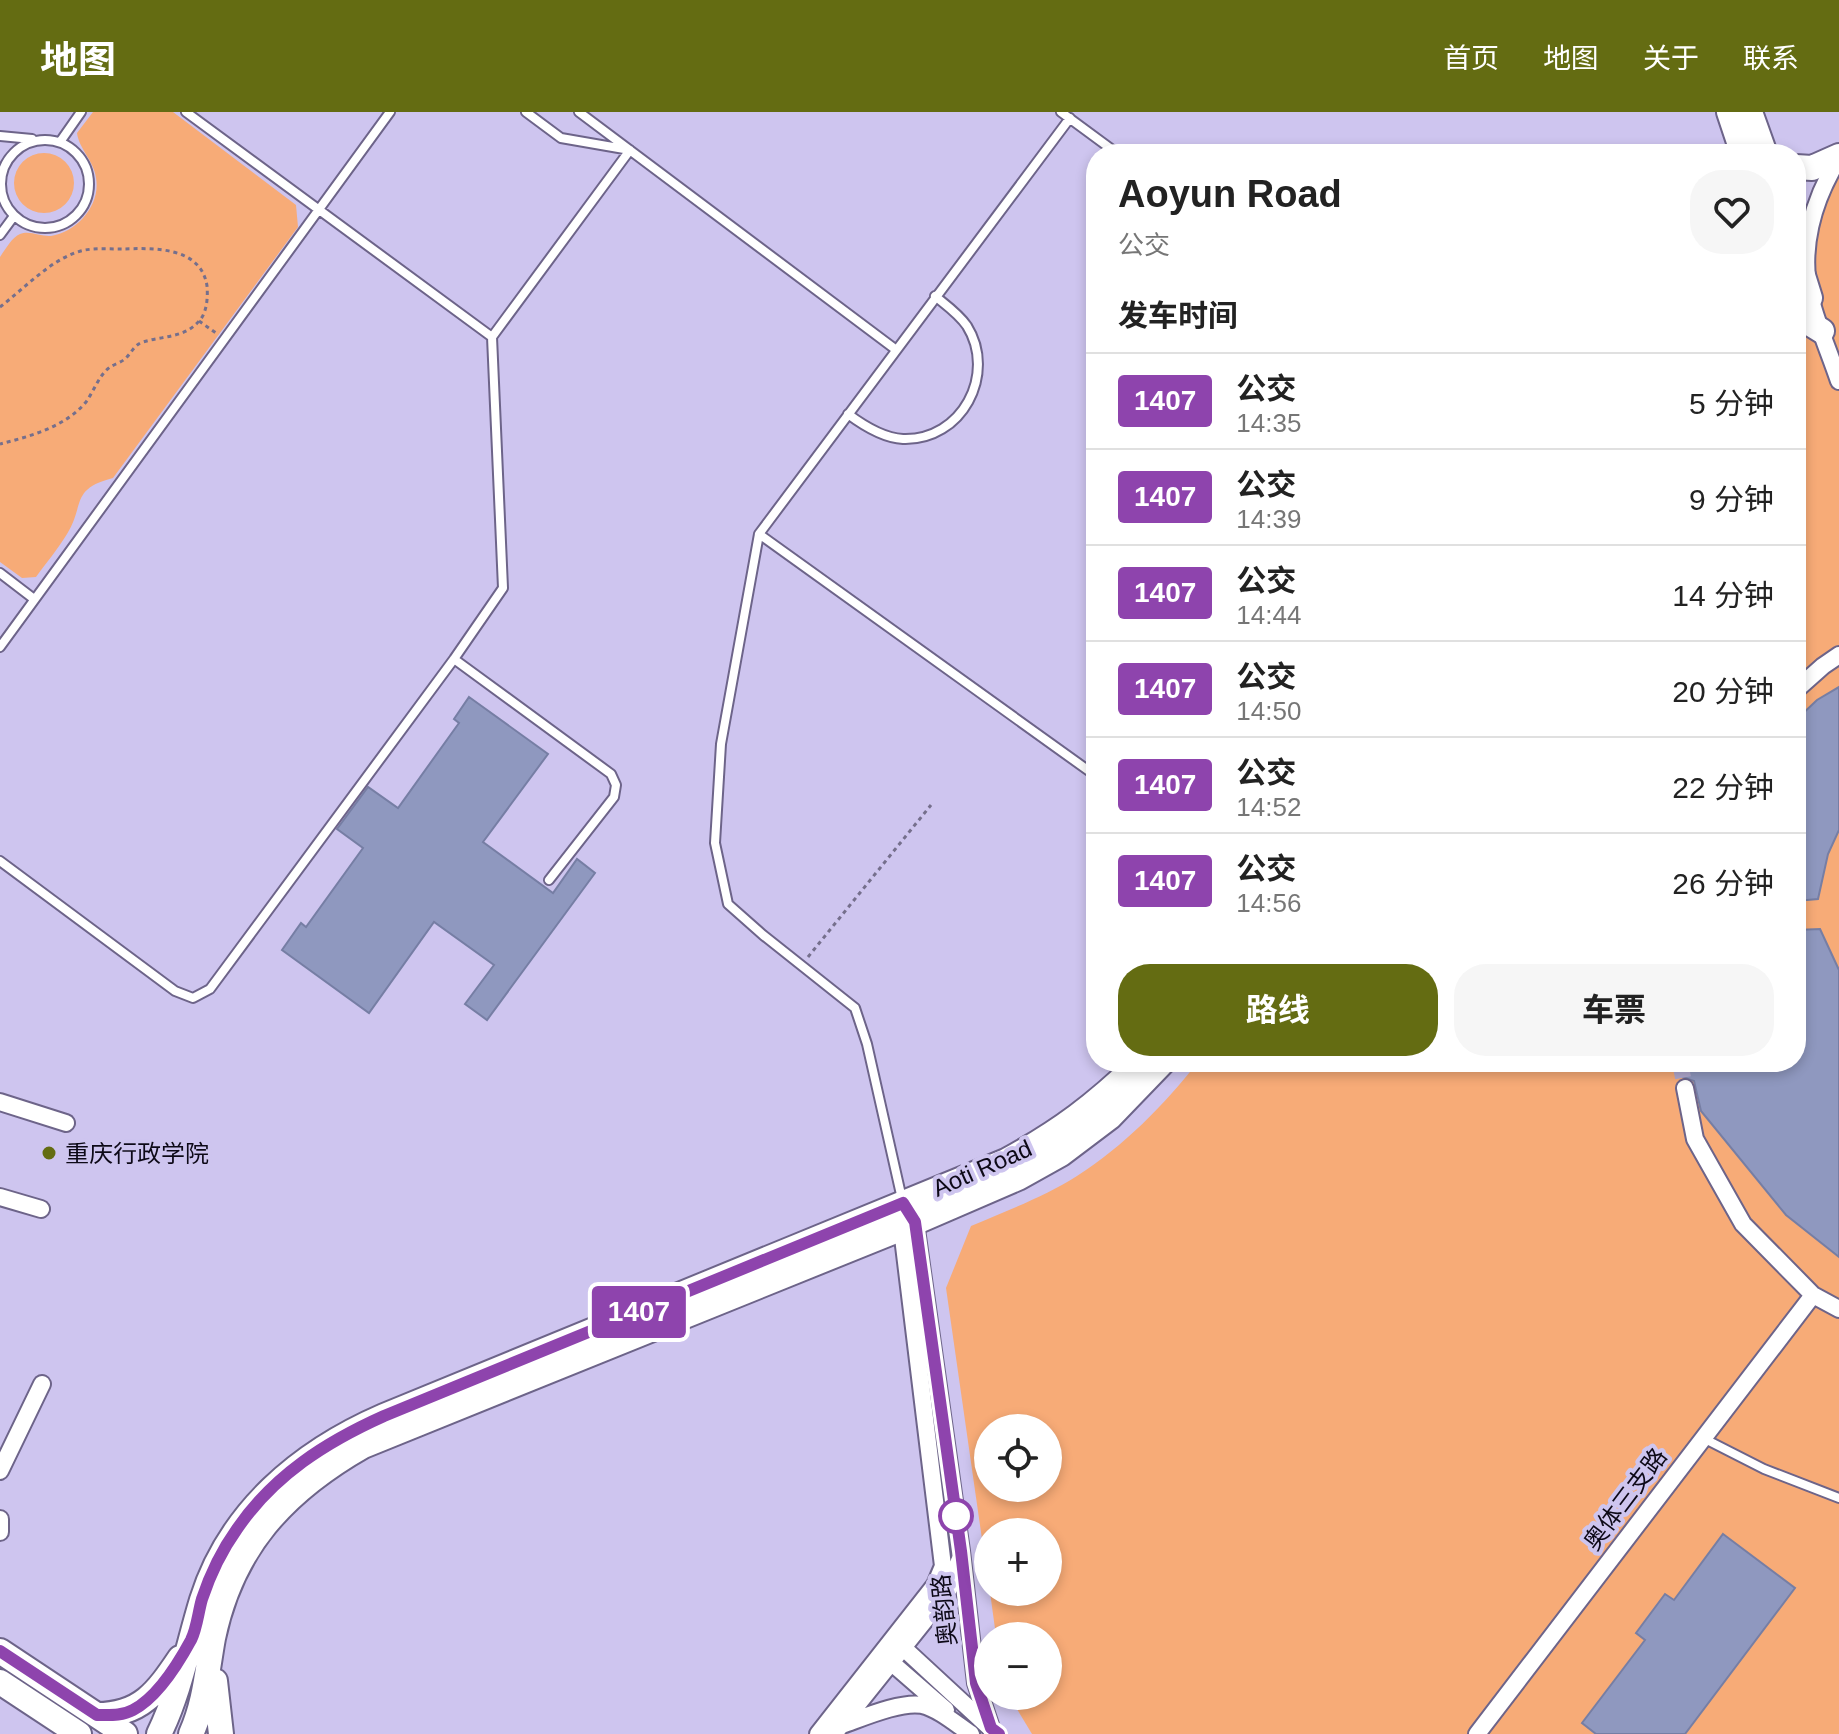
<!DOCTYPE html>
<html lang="zh">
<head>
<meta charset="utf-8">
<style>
  body { margin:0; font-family:Helvetica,"Noto Sans SC",sans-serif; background:#f6f6f6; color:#222; height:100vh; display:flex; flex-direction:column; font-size:30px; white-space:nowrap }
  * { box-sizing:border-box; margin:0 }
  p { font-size:26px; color:#767676 }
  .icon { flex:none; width:44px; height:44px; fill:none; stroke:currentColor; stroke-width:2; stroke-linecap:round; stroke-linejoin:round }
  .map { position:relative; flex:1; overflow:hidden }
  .panel { position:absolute; left:1086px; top:32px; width:720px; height:928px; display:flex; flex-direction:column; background:#fff; border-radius:32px; box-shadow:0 4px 12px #0003 }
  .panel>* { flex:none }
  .badge { padding:0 16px; border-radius:6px; font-size:28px; line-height:52px }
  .controls { position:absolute; left:974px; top:1302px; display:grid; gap:16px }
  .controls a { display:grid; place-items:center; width:88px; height:88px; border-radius:50%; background:#fff; box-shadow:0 4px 12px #0003; font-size:40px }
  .map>.badge { position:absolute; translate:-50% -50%; box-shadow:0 0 0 4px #fff }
  h2 { padding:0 32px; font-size:30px; line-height:72px }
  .round { display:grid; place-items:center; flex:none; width:84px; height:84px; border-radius:32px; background:#f6f6f6 }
  .overview { display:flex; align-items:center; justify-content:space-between; height:136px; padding:0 32px }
  h1 { font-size:38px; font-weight:700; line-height:60px }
  .button { display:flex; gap:16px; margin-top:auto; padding:16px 32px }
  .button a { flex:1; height:92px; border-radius:32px; background:#646c12; color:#fff; font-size:32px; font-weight:700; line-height:92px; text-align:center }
  .button a+a { background:#f6f6f6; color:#222 }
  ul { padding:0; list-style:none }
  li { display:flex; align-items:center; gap:24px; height:96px; padding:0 32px; border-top:2px solid #e0e0e0 }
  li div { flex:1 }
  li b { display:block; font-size:30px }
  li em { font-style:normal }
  li .badge { min-width:88px; font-weight:700; text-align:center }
  header { display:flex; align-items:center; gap:48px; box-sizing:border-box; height:112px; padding:0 40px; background:#646c12; color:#fff }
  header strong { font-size:38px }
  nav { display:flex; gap:44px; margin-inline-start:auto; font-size:28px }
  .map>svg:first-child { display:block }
  .green { fill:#f7ab77; fill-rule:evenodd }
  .building { fill:#8f98bf; stroke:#767ea4; stroke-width:2 }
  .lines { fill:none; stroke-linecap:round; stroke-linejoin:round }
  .street-tunnel { stroke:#b1a9cf; stroke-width:16; stroke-dasharray:16 8; stroke-linecap:butt }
  .lane-casing { stroke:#6d6489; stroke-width:12 }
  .street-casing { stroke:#6d6489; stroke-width:20 }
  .secondary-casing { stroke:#6d6489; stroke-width:28 }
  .path { stroke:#756f8c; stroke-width:3; stroke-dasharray:4 4; stroke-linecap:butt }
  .lane { stroke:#fff; stroke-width:8 }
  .street { stroke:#fff; stroke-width:16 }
  .secondary { stroke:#fff; stroke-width:24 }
  .line-casing { stroke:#fff; stroke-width:18 }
  .line { stroke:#8e44ad; stroke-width:12 }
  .poi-dot { fill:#646c12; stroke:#cec5ef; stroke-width:3 }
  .stop-dot { fill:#fff; stroke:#8e44ad; stroke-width:4 }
  .labels { text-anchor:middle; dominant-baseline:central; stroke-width:8; stroke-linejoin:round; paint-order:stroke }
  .poi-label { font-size:24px; fill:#0d0917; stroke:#cec5ef; text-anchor:start }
  .street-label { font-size:24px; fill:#0d0917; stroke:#cec5ef }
</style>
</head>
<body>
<header>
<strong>地图</strong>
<nav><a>首页</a><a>地图</a><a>关于</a><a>联系</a></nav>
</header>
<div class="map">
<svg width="1839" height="1622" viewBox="0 0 1839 1622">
  <rect width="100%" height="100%" fill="#cec5ef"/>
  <path class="green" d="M93,0H173L296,93L298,115L113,366C70,377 85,393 67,422C58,437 46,451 36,465L22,466L0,450V145C5,138 12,125 20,122C30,118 41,125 51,124C77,120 101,93 96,66C94,49 79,37 77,21Z
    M14 71a30 30 0 1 1 60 0a30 30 0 1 1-60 0Z
    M1839,59V1622H1032L1009,1584H1048V1524H996L990,1480H1048V1420H988V1469L946,1176L971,1114C1006,1099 1044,1085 1077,1064C1124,1034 1164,993 1198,950H1796V122ZM988,1316H1048V1376H988Z"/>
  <path class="building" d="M1839,575V718L1828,742L1818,787L1796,789V608L1817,588Z
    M469,585L548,642L483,730L553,781L577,747L595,761L487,908L465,892L494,853L434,810L369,901L282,838L301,811L306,815L363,736L337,717L368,675L398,696L459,611L454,607Z
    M1820,817L1839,858V1145L1786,1103L1701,999L1694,969L1682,965L1675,950H1796V818Z
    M1723,1422L1795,1476L1685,1622H1596L1582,1611L1645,1528L1636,1521L1665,1482L1674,1488Z"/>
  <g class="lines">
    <path class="street-tunnel" d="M1680,950L1685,976"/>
    <g class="lane-casing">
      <path id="lane" d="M186,0L492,225L630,38L561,26L526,0
        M579,0L895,237
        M1061,0L1118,42
        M0,24L32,27
        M1 72a44 44 0 1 1 88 0a44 44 0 1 1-88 0Z
        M60,30L81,0
        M0,123L14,104
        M848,302C864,314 883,326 903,327C962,329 997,262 967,214C959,202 946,193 935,184
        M759,422L1096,664
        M0,461L34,487
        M0,535L390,0
        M454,547L611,662L616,673L614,685L549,768
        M0,749L175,879L193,886L210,877L454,547L503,476L492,225
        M902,1087L867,932L855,896L763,823L728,792L715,731L721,632L759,422L1070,6
        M1703,1326L1764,1357L1839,1386"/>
    </g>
    <g class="street-casing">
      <path id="street" d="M1839,46C1813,88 1798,138 1811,188C1818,215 1830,242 1839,269
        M1796,578L1823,554L1839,543
        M1685,976L1695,1027L1743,1112L1813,1183L1839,1197
        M0,990L66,1011
        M0,1085L41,1097
        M911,1105L915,1110L961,1439L976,1571L991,1616
        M0,1359L42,1272
        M0,1407V1420
        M896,1529L988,1614
        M885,1545L946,1598
        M842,1613C862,1606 901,1589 922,1593C939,1597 956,1612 971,1622
        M818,1622L935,1473L943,1454L901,1109
        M834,1622L946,1482L953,1470L959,1449
        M1477,1622L1813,1183"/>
    </g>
    <g class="secondary-casing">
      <path id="secondary" d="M1729,0L1743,42
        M1750,0L1765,42
        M1796,55L1812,56L1839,44
        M1796,141L1810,186
        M1796,203L1822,219
        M0,1539L125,1622
        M215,1569L221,1622
        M0,1570L79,1622
        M97,1603C141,1603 157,1580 180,1546
        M159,1622C180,1579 188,1534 202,1488C230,1399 301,1340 384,1304L1006,1049C1061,1019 1095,993 1140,950
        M191,1622C205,1591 207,1559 213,1526C232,1435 284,1379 363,1334L900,1117L1018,1066L1061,1042L1110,1005L1163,950"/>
    </g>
    <path class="path" d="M0,195C25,176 54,144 85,138C97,136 110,137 122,137C153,136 201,134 207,174C208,185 207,201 199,209C185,226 162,224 143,230C134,233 132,240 126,246C122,250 115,252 110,255C99,263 94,279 86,290C65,315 31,324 0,332
      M199,209L216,221
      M808,845L931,693"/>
    <use href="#lane" class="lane"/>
    <use href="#street" class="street"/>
    <use href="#secondary" class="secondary"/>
  </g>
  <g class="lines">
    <g class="line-casing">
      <path id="line" d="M0,1539L97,1603C110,1603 122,1604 133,1598C158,1585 178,1552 191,1528C197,1516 198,1501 202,1487C210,1463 222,1438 237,1417C274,1363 326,1330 384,1304L903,1091L915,1110L961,1439L976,1571L991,1616L999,1622"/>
    </g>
    <use href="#line" class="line"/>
  </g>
  <circle class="poi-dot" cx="49" cy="1041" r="8"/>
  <circle class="stop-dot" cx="956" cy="1404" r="16"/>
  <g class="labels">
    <g class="poi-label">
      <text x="65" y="1041">重庆行政学院</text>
    </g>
    <g class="street-label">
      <text transform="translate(982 1056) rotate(-24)">Aoti Road</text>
      <text transform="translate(1625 1387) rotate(-53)">奥体三支路</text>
      <text transform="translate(944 1498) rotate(-96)">奥韵路</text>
    </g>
  </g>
</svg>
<div class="controls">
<a><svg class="icon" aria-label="locate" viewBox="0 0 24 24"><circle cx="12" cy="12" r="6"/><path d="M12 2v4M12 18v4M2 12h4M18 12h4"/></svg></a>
<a>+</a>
<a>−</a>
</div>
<b class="badge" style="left:639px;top:1200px;background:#8e44ad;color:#fff">1407</b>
<section class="panel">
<div class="overview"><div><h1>Aoyun Road</h1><p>公交</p></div><a class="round"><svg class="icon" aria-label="heart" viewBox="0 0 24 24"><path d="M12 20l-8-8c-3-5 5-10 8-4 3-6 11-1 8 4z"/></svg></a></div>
<h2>发车时间</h2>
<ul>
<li><span class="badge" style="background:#8e44ad;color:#fff">1407</span><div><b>公交</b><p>14:35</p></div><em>5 分钟</em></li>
<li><span class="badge" style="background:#8e44ad;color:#fff">1407</span><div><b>公交</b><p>14:39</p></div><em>9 分钟</em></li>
<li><span class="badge" style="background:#8e44ad;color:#fff">1407</span><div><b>公交</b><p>14:44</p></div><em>14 分钟</em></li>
<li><span class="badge" style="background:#8e44ad;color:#fff">1407</span><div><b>公交</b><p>14:50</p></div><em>20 分钟</em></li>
<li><span class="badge" style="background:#8e44ad;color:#fff">1407</span><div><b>公交</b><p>14:52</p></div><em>22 分钟</em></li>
<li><span class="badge" style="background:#8e44ad;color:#fff">1407</span><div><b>公交</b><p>14:56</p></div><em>26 分钟</em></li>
</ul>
<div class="button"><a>路线</a><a>车票</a></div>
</section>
</div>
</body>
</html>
